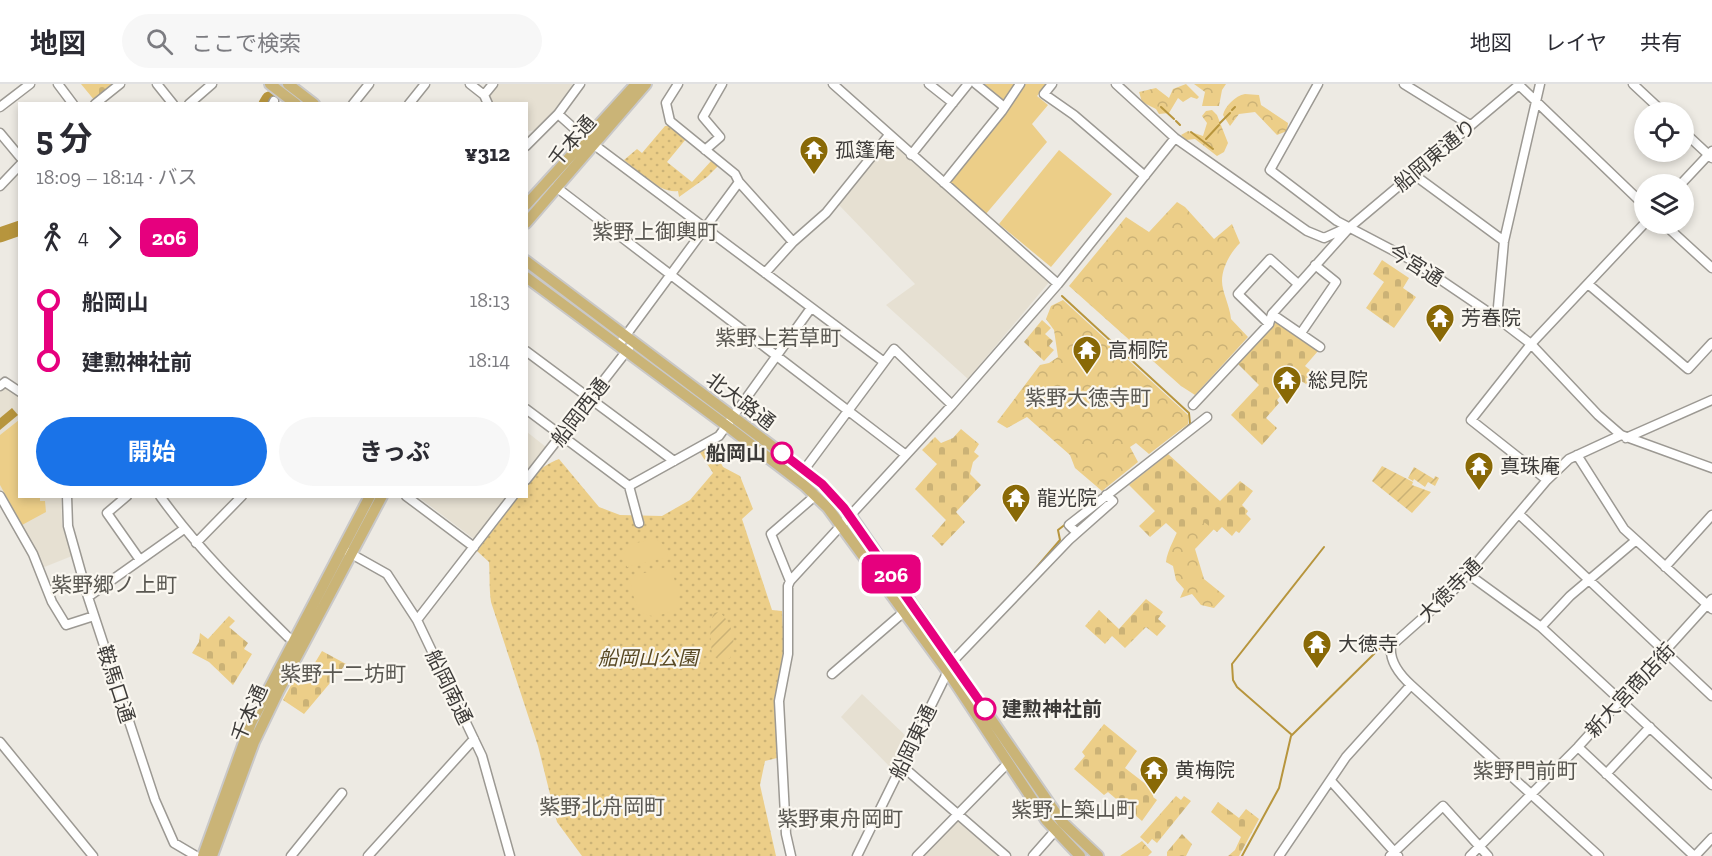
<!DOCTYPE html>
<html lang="ja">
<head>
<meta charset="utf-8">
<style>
  body { margin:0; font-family:"Zilla Slab","Noto Sans JP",serif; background:#f7f7f7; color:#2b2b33; height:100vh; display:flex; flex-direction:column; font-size:22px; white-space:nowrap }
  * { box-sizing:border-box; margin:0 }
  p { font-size:20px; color:#7c7c81 }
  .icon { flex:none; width:33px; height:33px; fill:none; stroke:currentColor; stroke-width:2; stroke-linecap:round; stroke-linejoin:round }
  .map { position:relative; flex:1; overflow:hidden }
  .side { position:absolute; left:18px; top:18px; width:510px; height:396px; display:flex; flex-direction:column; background:#fff; border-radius:0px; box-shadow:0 3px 9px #0003 }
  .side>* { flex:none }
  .badge { padding:0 12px; border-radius:9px; font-size:21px; line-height:39px }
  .tools { position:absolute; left:1634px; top:18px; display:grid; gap:12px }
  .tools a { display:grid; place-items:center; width:60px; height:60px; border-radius:50%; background:#fff; box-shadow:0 3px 9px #0003; font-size:30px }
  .map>.badge { position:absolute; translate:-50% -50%; box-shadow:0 0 0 3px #fff }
  .legs { display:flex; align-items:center; gap:9px; height:66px; padding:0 18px; font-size:20px }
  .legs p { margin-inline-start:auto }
  .summary { display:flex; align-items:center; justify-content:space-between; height:102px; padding:0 18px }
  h1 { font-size:33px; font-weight:700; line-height:45px }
  .cta { display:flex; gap:12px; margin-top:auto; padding:12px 18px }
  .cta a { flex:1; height:69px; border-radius:36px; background:#1a73e8; color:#fff; font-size:24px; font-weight:700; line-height:69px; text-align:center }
  .cta a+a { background:#f7f7f7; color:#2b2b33 }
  ul { padding:0 18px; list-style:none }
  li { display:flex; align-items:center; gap:21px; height:60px; font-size:22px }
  li i { display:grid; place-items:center; width:9px; height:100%; margin:0 8px; background:currentColor }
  li i::after { content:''; width:15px; height:15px; margin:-8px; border:4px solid; border-radius:50%; background:#fff }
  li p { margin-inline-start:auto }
  li:first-child i { background:linear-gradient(#0000 50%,currentColor 0) }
  li:last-child i { background:linear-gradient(currentColor 50%,#0000 0) }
  header { display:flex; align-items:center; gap:36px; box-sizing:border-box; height:84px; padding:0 30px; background:#fff; border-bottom:2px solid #e1e1e2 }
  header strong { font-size:28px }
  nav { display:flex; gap:33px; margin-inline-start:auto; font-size:21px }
  .search { width:420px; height:54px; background:#f7f7f7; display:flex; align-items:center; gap:15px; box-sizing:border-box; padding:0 21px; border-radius:33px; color:#7c7c81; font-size:22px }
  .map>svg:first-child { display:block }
  .built { fill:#e6e0d2 }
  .forest { fill:url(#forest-crowns) }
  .cemetery { fill:url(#cemetery-stones) }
  .park { fill:url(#park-dots) }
  .garden { fill:url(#garden-furrows) }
  .pitch { fill:#ecce88 }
  .water { fill:#b7953d }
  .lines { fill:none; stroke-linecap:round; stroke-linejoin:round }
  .stream { stroke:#b7953d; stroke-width:2 }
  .river { stroke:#b7953d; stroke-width:15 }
  .minor-casing { stroke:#9c9993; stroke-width:11 }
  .major-casing { stroke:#c9c8c8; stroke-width:14 }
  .minor { stroke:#fff; stroke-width:8 }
  .major { stroke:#cab477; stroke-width:10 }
  .line-1-casing { stroke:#fff; stroke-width:14 }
  .line-1 { stroke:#e6007e; stroke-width:9 }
  .stop-1-dot { fill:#fff; stroke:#e6007e; stroke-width:3 }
  .labels { text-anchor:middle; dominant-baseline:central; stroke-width:4.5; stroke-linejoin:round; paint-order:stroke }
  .street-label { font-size:20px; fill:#3d3b39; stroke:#faf7f0 }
  .poi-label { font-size:20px; fill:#3d3b39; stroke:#faf7f0; text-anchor:start }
  .stop-label { font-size:20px; font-weight:bold; fill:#3d3b39; stroke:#faf7f0; text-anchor:end }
  .park-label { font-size:20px; font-style:italic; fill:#574823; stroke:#faf7f0 }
  .neighbourhood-label { font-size:21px; fill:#595751; stroke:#faf7f0 }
</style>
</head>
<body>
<header>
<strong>地図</strong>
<div class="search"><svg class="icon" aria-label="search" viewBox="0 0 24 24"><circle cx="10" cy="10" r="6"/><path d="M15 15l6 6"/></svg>ここで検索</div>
<nav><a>地図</a><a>レイヤ</a><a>共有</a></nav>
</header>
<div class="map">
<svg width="1712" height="772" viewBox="0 0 1712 772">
  <defs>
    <pattern id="forest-crowns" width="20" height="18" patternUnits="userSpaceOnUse" patternTransform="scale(1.5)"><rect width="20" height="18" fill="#ecce88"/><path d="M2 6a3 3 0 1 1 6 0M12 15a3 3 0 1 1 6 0" fill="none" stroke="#cbb276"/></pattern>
    <pattern id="cemetery-stones" width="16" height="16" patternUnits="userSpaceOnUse" patternTransform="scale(1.5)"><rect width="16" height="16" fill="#ecce88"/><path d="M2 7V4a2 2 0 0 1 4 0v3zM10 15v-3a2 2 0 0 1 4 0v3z" fill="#cbb276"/></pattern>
    <pattern id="park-dots" width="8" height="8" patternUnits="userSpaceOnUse" patternTransform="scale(1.5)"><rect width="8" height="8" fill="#ecce88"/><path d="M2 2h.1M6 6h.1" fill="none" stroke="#cbb276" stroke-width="1.8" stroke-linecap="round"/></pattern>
    <pattern id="garden-furrows" width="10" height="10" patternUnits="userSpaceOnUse" patternTransform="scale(1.5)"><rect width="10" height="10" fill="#ecce88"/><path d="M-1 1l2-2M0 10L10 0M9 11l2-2" fill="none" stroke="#cbb276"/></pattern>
  </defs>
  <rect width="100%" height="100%" fill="#edeae3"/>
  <path class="built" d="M496,0H572L574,5L538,46L529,47L527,45L526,20L492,19L488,9Z
    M890,56L1050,197L968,295L886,221L915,200L838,120Z
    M7,303L19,312L20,412L61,413L62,441L72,472L42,484L0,407V307Z
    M527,348L546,363L527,388H526Z
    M417,412L508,413L474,455Z
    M862,610L907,653L892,685L841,633Z
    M955,738H964L1001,772H921Z"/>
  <path class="forest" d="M1186,0L1199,13L1197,15L1191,13L1183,18L1178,14L1169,29L1159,30L1156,25L1142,18L1139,8L1156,4L1169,14L1173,5Z
    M1194,0H1226L1222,6L1219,22H1202L1205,8Z
    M1245,10L1259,11L1261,21L1288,39L1287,47L1277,51L1255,28L1239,30L1230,42L1223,31C1225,22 1235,12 1245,10Z
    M1212,26L1217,31L1228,59L1224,68L1217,72L1195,55L1186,56L1181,51L1188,47L1203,52L1207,39L1202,32L1206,27Z
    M1177,118L1185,123L1214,155L1232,140L1240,159C1231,168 1222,183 1222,197C1222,208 1230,222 1231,235L1248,253L1195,311L1181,302L1069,202L1126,133L1149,148Z
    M1063,216L1188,331V340L1149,370L1136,359L1130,363L1138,378L1102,407L1075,384L1070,371L1027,333L1007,344L997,338L1040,281L1049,279L1058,273L1054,246L1046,235L1051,222Z
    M1203,430L1216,443L1195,465L1204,495L1225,512L1214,524L1201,521L1192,510L1180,514L1184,505L1176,496L1173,482L1166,478C1167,466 1178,449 1182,436Z
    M1142,757L1152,768L1148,772H1120Z"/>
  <path class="cemetery" d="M81,0H116L95,17Z
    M1382,176L1409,194L1403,204L1416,213L1394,244L1366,224L1384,198L1373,190Z
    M1042,236L1051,244L1045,250L1053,257L1049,262L1054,266L1044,277L1024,258Z
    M1276,237L1318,267L1305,282L1315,290L1306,300L1296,294L1277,316L1279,319L1266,334L1277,344L1262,361L1231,331L1259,301L1238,280Z
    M961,345L979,360L974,368L979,372L973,378L970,390L981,401L956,428L965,438L942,462L932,452L946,436L915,405L937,380L922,366L935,353L941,359L953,354Z
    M1168,370L1220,417L1240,397L1253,407L1242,421L1248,427L1246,430L1251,435L1239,449L1236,447L1232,452L1222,443L1217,448L1204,438L1197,446L1189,440L1178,450L1166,439L1150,453L1139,442L1155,427L1129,401Z
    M1146,515L1163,528L1158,535L1166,542L1157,552L1146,543L1125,564L1112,552L1105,560L1085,542L1099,526L1119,545Z
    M229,532L235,537L229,543L248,559L244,565L252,570L233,601L209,578L192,569L199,558L200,549L208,555Z
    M322,567L346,580L304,630L283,616L295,594L298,596L305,585L310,587Z
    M1104,640L1137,667L1125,684L1156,708L1153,713L1157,716L1142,737L1108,708L1104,711L1074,685L1085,672L1082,668Z
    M1176,712L1181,716L1184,712L1191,717L1157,759L1152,755L1148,760L1140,753Z
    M1218,718L1239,734L1246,725L1259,735L1239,772H1228L1235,766L1241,753L1211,728Z
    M1182,750L1192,760L1186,772H1167V768Z"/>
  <path class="park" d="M665,42H670L686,55L667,78L692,98L712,76L718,82L707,93L679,113L678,107C660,110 637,86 624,76L637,65L642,69Z
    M711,359L723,383L740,392L753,425L742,435L772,526L782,527L784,563L775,618L777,674L765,677L760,701L776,772H582L557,738L538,662L491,518C489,504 490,492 489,478L477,467L518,413L526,412C527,392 542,382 559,375L599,423L620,431L662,432L690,416L713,389L699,367Z"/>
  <path class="garden" d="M1382,382L1413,398L1412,401L1431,408L1412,429L1372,397Z
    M1414,383L1434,395L1435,392L1439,394L1435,402L1428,398L1425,403L1414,395L1413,397L1408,394Z
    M719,528C732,538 738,559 730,574L723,576L712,571C711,558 708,541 714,529Z"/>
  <path class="pitch" d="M983,0H1017L1004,17Z
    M1022,0H1047L1037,12L1048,21L1032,40L1047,58L985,131L949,99L1014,18L1010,15Z
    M1059,66L1112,110L1051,183L999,140Z
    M19,336L20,412L40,413V417H45L46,428L22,441L0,401V351Z
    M655,454L665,462L668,473L627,483L624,471L629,461Z
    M671,482L681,522C674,528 668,529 659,531C635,537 634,511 629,493Z"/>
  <path class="water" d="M12,324L18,331L0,346V334Z"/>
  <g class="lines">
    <path class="stream" d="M1161,23L1174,35
      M1232,26L1235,23
      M1176,37L1180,41
      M1220,39L1230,29
      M1191,48L1213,65
      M1206,55L1219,41
      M1062,212L1189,329L1190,340L1173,355
      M1029,492L1060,456L1058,446L1067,439
      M1292,651L1237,603L1233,596L1232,580L1324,463
      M1242,772L1279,704L1291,652L1381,563"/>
    <path class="river" d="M266,20L269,15
      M0,151L20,144"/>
    <g class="minor-casing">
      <path id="minor" d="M58,0L73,20
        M157,0L173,20
        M470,0L484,11L488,20
        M678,0L666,19L670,37L735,90L739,98L793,158
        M833,0L1058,200
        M929,0L953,19
        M976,0L1003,22
        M1052,0L1044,10L1074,31L1145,92
        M1116,0L1175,54L1307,147L1324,154L1344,145
        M1318,0L1270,86L1337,137L1413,177L1497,234L1531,260L1598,331L1621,351L1712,384
        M1404,0L1470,41
        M1633,0L1663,28
        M1519,1L1644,121
        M484,11L493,0
        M273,19L274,17
        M95,20L120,0
        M189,20L212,0
        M353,20L369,0
        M409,20L425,0
        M0,23L30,0
        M558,30L587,56
        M1683,47L1712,74
        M0,49L20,73
        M593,60L884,278
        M526,62L558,30L580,0
        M705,66L720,53L703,33L722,0
        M911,71L968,0
        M1413,90L1504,157
        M944,99L1002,27L1020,0
        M1681,100L1712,67
        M0,102L20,81
        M556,103L906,371
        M1664,140L1712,184
        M765,189L793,158L826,129L889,51
        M1588,200L1688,285L1712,259
        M1272,230L1320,263
        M1497,234L1504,157L1540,0
        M1269,240L1238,210L1270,175L1298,200
        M1301,249L1336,198L1315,181
        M618,262L739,98
        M526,267L674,377
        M0,302L5,298L20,308
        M1193,321L1269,240L1272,230L1350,143L1520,0
        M526,325L629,402L639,439
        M1626,354L1712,316
        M1577,371L1624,445L1712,525
        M804,386L894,265L952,321
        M526,396L629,264
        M1547,396L1471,336L1531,260L1644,140
        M629,402L719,352L811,224
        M0,412L33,470L52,518L66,541L94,532
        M67,412L68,442L88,513L155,716L174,759L196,772
        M127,412L107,429L140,476
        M160,412C197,464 242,508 288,553L299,560
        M406,412L474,463
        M1520,431L1712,612
        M1076,448L1069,441L1207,333
        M196,459L242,412
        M346,467L387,490L417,536L482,672L510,772
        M1665,483L1712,431
        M1468,490L1541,543L1712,701
        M790,497L771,450L816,411
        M88,513L184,445
        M417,536L513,412
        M1541,543L1570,512L1635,457
        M832,590L905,527
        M1411,601L1599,772
        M0,658L93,772
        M1578,663L1694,772
        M901,681L1006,772
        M1606,690L1650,643
        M1331,697L1398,772
        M291,772L342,709
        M368,772L474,655
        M791,772L786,750L779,617L788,570V502L790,497L952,321L1058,200L1175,54
        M857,772L953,577L1069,456L1113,417L1106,411
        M917,772L1007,680
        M1033,772L1055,747
        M1279,772L1346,673L1411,601C1400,591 1389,578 1391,562L1452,508L1547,396L1569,375L1621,351
        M1390,772L1443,722L1488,772
        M1470,772L1578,663L1712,515
        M1695,772L1712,754"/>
    </g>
    <g class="major-casing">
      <path id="major" d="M270,0L296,20
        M288,0L314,20
        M526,121L636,0
        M526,139L646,0
        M526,177L813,393L851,432L1062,738L1098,772
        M526,193L727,342L804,401L828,424L948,588L1046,736L1080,772
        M203,772L251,639L370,412
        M212,772L254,658L278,608L382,412"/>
    </g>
    <use href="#minor" class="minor"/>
    <use href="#major" class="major"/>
  </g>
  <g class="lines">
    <g class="line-1-casing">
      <path id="line-1" d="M782,369L822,400L844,424L985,625"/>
    </g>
    <use href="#line-1" class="line-1"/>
  </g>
  <defs>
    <g id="temple-pin" transform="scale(1.5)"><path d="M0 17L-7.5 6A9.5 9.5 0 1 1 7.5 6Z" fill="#896906" stroke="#faf7f0"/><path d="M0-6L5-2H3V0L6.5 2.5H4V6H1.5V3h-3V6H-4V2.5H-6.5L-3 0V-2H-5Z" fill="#fff"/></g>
  </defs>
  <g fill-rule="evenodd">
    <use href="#temple-pin" x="814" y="66"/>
    <use href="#temple-pin" x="1440" y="234"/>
    <use href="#temple-pin" x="1087" y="266"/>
    <use href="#temple-pin" x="1287" y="296"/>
    <use href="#temple-pin" x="1479" y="382"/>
    <use href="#temple-pin" x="1016" y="414"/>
    <use href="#temple-pin" x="1317" y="560"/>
    <use href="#temple-pin" x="1154" y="686"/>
  </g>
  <g class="stop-1-dot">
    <circle cx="782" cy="369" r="10"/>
    <circle cx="985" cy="625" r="10"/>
  </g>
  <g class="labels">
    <g class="street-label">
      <text transform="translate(572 57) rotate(-49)">千本通</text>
      <text transform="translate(1435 71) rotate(-40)">船岡東通り</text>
      <text transform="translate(1416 181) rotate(32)">今宮通</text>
      <text transform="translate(741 317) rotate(37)">北大路通</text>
      <text transform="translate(580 328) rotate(-52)">船岡西通</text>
      <text transform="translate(1450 506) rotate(-45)">大徳寺通</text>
      <text transform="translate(116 600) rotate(72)">鞍馬口通</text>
      <text transform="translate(449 603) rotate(64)">船岡南通</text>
      <text transform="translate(1630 606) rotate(-47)">新大宮商店街</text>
      <text transform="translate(249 629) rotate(-66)">千本通</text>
      <text transform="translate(913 658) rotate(-64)">船岡東通</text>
    </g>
    <g class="poi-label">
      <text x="835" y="66">孤篷庵</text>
      <text x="1461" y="234">芳春院</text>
      <text x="1108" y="266">高桐院</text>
      <text x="1308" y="296">総見院</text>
      <text x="1500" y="382">真珠庵</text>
      <text x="1037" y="414">龍光院</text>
      <text x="1338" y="560">大徳寺</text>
      <text x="1175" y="686">黄梅院</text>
    </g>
    <g class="stop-label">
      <text x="766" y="369">船岡山</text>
      <text x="1002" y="625" text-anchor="start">建勲神社前</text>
    </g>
    <g class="park-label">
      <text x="648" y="574">船岡山公園</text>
    </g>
    <g class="neighbourhood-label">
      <text x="655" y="147">紫野上御輿町</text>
      <text x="778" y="253">紫野上若草町</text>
      <text x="1088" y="313">紫野大徳寺町</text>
      <text x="114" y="500">紫野郷ノ上町</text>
      <text x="343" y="589">紫野十二坊町</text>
      <text x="1525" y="686">紫野門前町</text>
      <text x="602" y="722">紫野北舟岡町</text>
      <text x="1074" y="725">紫野上築山町</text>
      <text x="840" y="734">紫野東舟岡町</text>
    </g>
  </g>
</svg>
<div class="tools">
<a><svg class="icon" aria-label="locate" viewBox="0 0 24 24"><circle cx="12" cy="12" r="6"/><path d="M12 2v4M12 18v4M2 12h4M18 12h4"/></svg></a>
<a><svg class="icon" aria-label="layers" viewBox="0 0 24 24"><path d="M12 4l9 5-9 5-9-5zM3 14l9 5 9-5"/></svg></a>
</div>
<b class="badge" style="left:891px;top:490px;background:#e6007e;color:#fff">206</b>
<section class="side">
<div class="summary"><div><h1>5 分</h1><p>18:09 – 18:14 · バス</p></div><b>¥312</b></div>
<div class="legs"><svg class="icon" aria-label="walk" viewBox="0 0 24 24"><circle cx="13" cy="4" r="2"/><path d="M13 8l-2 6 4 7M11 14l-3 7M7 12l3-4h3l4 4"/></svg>4<svg class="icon" aria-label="forward" viewBox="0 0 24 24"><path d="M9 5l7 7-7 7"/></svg><b class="badge" style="background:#e6007e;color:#fff">206</b></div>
<ul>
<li><i style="color:#e6007e"></i><b>船岡山</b><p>18:13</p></li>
<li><i style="color:#e6007e"></i><b>建勲神社前</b><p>18:14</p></li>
</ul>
<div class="cta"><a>開始</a><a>きっぷ</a></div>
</section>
</div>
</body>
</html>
